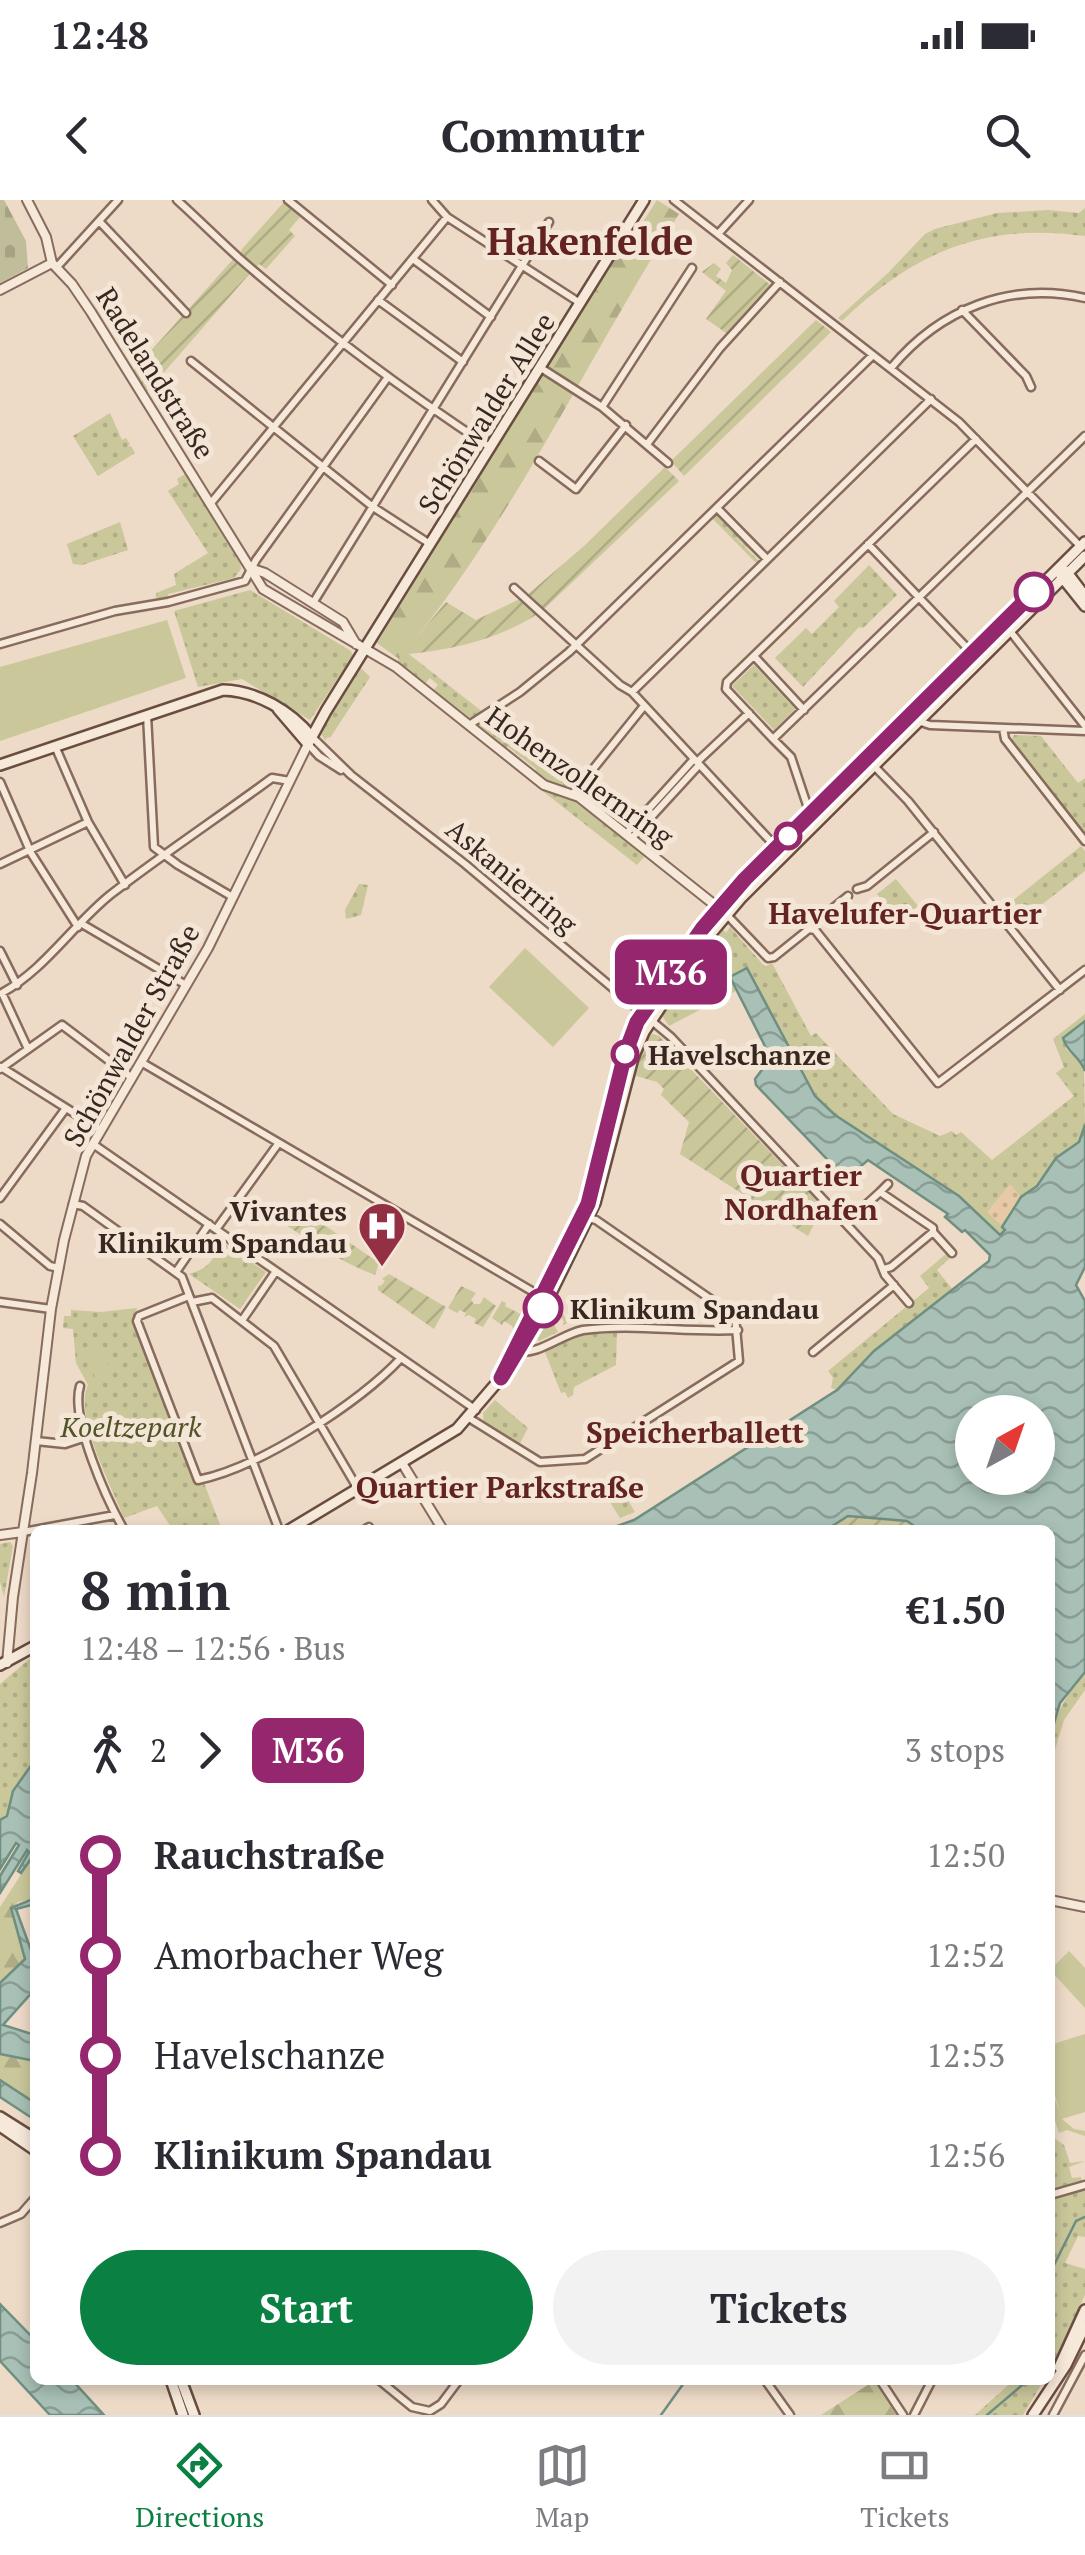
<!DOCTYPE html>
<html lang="en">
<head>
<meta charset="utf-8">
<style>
  body { margin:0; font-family:"PT Serif",serif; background:#f2f2f3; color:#2b2b33; height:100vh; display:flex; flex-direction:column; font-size:38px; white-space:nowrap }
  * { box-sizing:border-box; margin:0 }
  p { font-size:32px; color:#7c7c81 }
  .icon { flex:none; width:55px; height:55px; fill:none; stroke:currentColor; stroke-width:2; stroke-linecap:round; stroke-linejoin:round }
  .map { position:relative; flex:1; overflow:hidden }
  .details { position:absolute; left:30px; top:1325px; width:1025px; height:860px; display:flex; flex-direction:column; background:#fff; border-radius:15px; box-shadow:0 5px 15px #0003 }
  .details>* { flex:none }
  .badge { padding:0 20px; border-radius:15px; font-size:35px; line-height:65px }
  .needle { width:65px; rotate:40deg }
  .controls { position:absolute; left:955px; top:1195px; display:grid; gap:20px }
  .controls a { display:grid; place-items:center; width:100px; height:100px; border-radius:50%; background:#fff; box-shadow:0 5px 15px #0003; font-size:50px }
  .map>.badge { position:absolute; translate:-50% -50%; box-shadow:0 0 0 5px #fff }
  .legs { display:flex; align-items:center; gap:15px; height:110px; padding:0 50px; font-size:32px }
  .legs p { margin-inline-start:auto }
  .overview { display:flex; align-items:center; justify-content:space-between; height:170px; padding:0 50px }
  h1 { font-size:55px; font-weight:700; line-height:75px }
  .action { display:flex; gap:20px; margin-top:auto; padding:20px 50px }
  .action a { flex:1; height:115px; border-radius:60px; background:#0b8043; color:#fff; font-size:40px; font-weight:700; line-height:115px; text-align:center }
  .action a+a { background:#f2f2f3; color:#2b2b33 }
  ul { padding:0 50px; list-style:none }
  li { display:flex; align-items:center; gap:35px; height:100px; font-size:38px }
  li i { display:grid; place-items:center; width:15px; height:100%; margin:0 12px; background:currentColor }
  li i::after { content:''; width:25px; height:25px; margin:-12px; border:8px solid; border-radius:50%; background:#fff }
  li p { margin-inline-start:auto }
  li:first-child i { background:linear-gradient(#0000 50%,currentColor 0) }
  li:last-child i { background:linear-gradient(currentColor 50%,#0000 0) }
  .status { display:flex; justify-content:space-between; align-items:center; height:70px; padding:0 50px; background:#fff; direction:ltr }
  .status svg { height:28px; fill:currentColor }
  header { display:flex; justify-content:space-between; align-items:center; height:130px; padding:0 50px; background:#fff; font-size:45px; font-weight:700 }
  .dock { display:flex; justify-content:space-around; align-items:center; height:140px; border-top:2px solid #e1e1e2; background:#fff; font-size:28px; color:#7c7c81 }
  .dock a { display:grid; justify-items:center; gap:5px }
  .dock .active { color:#0b8043 }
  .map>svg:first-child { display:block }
  .grass { fill:url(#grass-dots) }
  .forest { fill:url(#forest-firs) }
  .sand { fill:url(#sand-dots) }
  .cemetery { fill:url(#cemetery-stones) }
  .garden { fill:url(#garden-furrows) }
  .pitch { fill:#cac79b }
  .water { fill:url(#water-waves); stroke:#6f8f81; stroke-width:2.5; fill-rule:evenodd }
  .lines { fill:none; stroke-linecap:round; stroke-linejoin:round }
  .stream { stroke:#6f8f81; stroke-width:2.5 }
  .minor-casing { stroke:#876c5d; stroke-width:11 }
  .tertiary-casing { stroke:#876c5d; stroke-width:12 }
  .secondary-casing { stroke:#694d40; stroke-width:14 }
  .minor { stroke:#f7e9da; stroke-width:6 }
  .tertiary { stroke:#f7e9da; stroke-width:8 }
  .secondary { stroke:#f7e9da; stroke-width:9 }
  .line-1-casing { stroke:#fff; stroke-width:22 }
  .line-1 { stroke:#95276e; stroke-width:15 }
  .stop-1-dot { fill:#fff; stroke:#95276e; stroke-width:5 }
  .labels { text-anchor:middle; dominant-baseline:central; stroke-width:10; stroke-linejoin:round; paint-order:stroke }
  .street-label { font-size:28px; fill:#382720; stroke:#f4e6d6 }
  .stop-label { font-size:28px; font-weight:bold; fill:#382720; stroke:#f4e6d6; text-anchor:start }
  .poi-label { font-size:28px; font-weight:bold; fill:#382720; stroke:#f4e6d6; text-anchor:end }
  .park-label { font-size:28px; font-style:italic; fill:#515428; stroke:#f4e6d6 }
  .neighbourhood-label { font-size:30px; font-weight:bold; fill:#632321; stroke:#f4e6d6 }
  .district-label { font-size:38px; font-weight:bold; fill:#632321; stroke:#f4e6d6 }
</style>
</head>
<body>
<div class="status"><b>12:48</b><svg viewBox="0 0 49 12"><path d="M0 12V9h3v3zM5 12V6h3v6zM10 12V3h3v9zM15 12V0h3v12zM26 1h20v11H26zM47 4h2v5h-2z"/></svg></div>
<header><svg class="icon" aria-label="back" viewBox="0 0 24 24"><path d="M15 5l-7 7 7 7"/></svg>Commutr<svg class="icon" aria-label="search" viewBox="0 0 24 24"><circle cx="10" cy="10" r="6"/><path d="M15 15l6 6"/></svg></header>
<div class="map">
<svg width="1085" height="2215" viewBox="0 0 1085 2215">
  <defs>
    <pattern id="grass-dots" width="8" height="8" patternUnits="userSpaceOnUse" patternTransform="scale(2.5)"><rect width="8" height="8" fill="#cac79b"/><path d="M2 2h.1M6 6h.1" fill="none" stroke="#aeab85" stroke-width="1.8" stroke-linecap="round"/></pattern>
    <pattern id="forest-firs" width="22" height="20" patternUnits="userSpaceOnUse" patternTransform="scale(2.5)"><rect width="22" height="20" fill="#cac79b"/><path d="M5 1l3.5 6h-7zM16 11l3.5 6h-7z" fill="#aeab85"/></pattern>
    <pattern id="sand-dots" width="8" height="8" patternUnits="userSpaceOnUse" patternTransform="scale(2.5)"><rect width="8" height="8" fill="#e7c9a6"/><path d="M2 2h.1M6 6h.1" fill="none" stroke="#c7ad8f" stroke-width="1.8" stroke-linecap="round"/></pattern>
    <pattern id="cemetery-stones" width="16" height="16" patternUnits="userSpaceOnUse" patternTransform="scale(2.5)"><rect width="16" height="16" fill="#c0bd9a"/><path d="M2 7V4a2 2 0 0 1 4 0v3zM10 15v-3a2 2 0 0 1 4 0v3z" fill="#a6a284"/></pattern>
    <pattern id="garden-furrows" width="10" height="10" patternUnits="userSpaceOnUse" patternTransform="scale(2.5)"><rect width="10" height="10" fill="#cac79b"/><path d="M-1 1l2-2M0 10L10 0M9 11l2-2" fill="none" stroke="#aeab85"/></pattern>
    <pattern id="water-waves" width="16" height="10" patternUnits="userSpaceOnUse" patternTransform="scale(2.5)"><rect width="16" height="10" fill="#a8c0b5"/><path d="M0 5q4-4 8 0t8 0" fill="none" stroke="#8a9c93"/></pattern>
  </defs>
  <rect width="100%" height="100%" fill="#eddac7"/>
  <path class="grass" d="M1085,8V36C984,22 914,52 842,121L838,118L888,73L925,34L935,29L997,13L1048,10L1079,13Z
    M110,213L122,240L126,238L130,244L127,247L131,246L135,253L98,276L73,236Z
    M185,274L240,361L241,369L234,378L168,394L169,399L157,401L156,393L176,385L174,374L208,353L168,291L179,284L177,279Z
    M717,314L762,357V361L732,334L760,362L757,364L712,318Z
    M120,322L128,350L82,365L73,364L67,344Z
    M869,365L897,395L863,428L859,427L803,487L775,458L806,428L812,434L839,407L834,401Z
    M250,390L351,451L353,456L310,520L242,479L198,487L174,411Z
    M405,451L484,513L466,519L432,492L438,485L430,478L423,486L398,467V458Z
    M754,465L795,509L774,530L732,486Z
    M359,466L370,477L330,538L328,537L325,540L320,533L321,526Z
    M488,516L576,585L566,590L545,582L534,573L536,569L508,547L505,550L476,527V522L479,524Z
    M1014,535L1041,536L1078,583L1085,578V635L1011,541Z
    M540,589L580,603L646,655L637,665Z
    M1081,646L1085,651V671L1014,726L1001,710Z
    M896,679L918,706L898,722L877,694Z
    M359,684L368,685L361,715L346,719L345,710Z
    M730,727L765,767L772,763L811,836L816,833L893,914L940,936L952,931L956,935L961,932L992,960L1074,896L1056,873L1064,867L1053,839L1085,814V821L1064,838L1066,849L1084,867L1085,925L1079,942L1055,959L1037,986L1021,997L1002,1026L1006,1030L1000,1035L947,987L835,915L815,896L748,768L730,777L736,791L669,826L661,814L723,729L726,733Z
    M215,1037L266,1072L240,1109L189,1074C210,1068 218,1058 215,1037Z
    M946,1054L950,1058L937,1070L954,1091L874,1151L837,1190L831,1188L833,1178L828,1171L929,1088L920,1076Z
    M551,1106C560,1106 563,1115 568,1122L563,1125L564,1122L556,1108H552L548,1116L557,1120L553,1123L558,1132L539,1141L535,1136Z
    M137,1108L134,1126L196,1285L204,1283L222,1330H173L157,1306L124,1318C112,1287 73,1214 88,1185L76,1163L73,1129L63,1128L64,1116H71V1110L101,1112Z
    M598,1131H617L616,1165L574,1187L573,1195L568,1198L565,1192L561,1193L543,1147L573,1134Z
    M495,1200L528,1228L519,1245L484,1223L483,1213Z
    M622,1290L635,1312L620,1318L608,1299Z
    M10,1342L13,1346L4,1397L0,1382V1344Z
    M33,1456L35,1560L13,1591L7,1616L0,1620V1484Z
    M1085,1472V1490L1064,1520L1050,1566C1050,1523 1059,1505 1085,1472Z
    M1050,1935L1064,1945L1070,1963L1085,1961L1069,1967L1072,1978L1081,1977L1082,1981L1050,1990Z
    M1085,1991V2037L1078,2036L1065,2063L1085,2069V2095L1050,2170V2000Z
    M1014,2180H1044L1023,2215H975Z"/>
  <path class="forest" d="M657,0L679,14C585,162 512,324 399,459L377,443L624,41L629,44Z
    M35,1653V1698L18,1702L11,1710L25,1759L0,1783V1707Z
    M0,1854L35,1861V1903L0,1880Z
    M874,2181L896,2215H821Z"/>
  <path class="sand" d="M1010,984L1021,997L1001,1025L987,1012Z"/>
  <path class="cemetery" d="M0,0H4L26,41L28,68L0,83Z"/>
  <path class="garden" d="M284,2L300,17L289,30L295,36L266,69L259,64L256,67L240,54L242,49Z
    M733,55L773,87L729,135L706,119L726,91L702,72L714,63L721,69L716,76L726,83L732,70L726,63Z
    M235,57L252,71L147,192L133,171Z
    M816,120L831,132L684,276L671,261Z
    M665,267L679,281L542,411L526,396L584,346Z
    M522,398L539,413C499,439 456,449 409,454L405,451L446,402L476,420Z
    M649,833L659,836L823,1007L808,1036L680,954L689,922L661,895L664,889L657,882L633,875Z
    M297,1006L379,1063L375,1075C343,1063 316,1045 286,1025L285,1019Z
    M389,1074L446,1107L434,1129L378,1090V1085L381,1086L385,1081L382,1079Z
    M461,1086L476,1093L471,1100L474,1104H480L484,1097L496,1106L483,1127L474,1123L476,1119L469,1115L464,1117L466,1113L460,1110L457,1113L448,1108Z
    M502,1101L506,1103L505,1106L522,1115L514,1131L512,1126L504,1121L502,1125L492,1118Z
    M847,1316L907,1321L920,1330H826Z"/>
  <path class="pitch" d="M167,420L186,478L0,541V467Z
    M525,748L589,808L553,847L489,787Z
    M96,1149L103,1152L110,1174L95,1179L89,1156Z
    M1069,1751L1085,1768V1808L1050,1770Z
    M1085,1834V1912L1062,1919L1074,1929L1085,1931V1936L1067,1930L1059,1933L1050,1906V1885L1061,1916L1050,1879V1845Z"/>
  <path class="water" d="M747,768L815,896L835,915L959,996L1000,1035L1005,1030L1002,1027L1021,997L1037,986L1056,958L1079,942L1085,925V1067L1076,1085L1085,1101V1472L1060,1503L1050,1537V1330H920L907,1321L848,1316L826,1330H606L634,1320L837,1190L874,1151L989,1061L990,1055L965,1030L962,1032L945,1017L948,1014L868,960L846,979L756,885L755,879L771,858L730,777ZM972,1212H1038V1278H972Z
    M1085,821V871C1080,856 1067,853 1063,838Z
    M35,1560V1653L21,1673L18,1671L29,1652L27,1650L0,1693V1676L19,1645L16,1643L0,1669V1620L7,1616L13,1591Z
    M35,1698V1704L16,1709L32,1753H35V1789L3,1825L35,1835V1861L0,1854V1783L25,1759L11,1708Z
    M0,1880L35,1903V1920L0,1897Z
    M0,2104L35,2140V2180H72L104,2215H50L0,2161Z"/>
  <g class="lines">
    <path class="stream" d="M1050,2073L1076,2021L1085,2017
      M661,2215L686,2180
      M987,2215L1028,2180"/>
    <g class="minor-casing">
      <path id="minor" d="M177,0C198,19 218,39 239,58C318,127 403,190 491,248
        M288,0L392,85
        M432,0L447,17L580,103
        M674,0L959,222L1081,347
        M99,21L186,113
        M718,34L749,0
        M413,59L491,117
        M56,68L118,0
        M378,100L463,162
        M962,110L1026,176L1031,187
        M191,161L373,307L430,344
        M541,168L602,207L668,263
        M891,168C940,109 1010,81 1085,98
        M602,207L692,68
        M976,239L727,482L726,489L773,539L1085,236
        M648,243L720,148L780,82
        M539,261L576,289L626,225
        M211,303L447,17
        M717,308L767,359
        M868,344L971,452
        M514,388L620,485L632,492L776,647
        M313,403L549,22
        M1010,431L1085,526
        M0,444L115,411L168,402L245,381L256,360L388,177
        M754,456L804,510
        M632,492L931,199
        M147,515L154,647L178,665L231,696
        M918,521L930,525L1085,531
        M469,525L520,492L569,452L873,155
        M1003,528L1005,539L1085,641
        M312,537L351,575L465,664L671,837L878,1058L885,1075L909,1103
        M773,539L791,557L807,605L813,611
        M308,544L319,556L341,570
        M55,546L88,622L125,685
        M697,562L749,513
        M874,566L908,601L1060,790
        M0,582L31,653L78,727
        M573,594L644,506
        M626,634L694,559
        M632,638L699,565
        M0,664L88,622
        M857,689L867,686L934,632
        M727,715L768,758L774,757L809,729L815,730L938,883L1085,770
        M82,724L186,785
        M812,728L817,721L848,696
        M0,751L17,785
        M28,849L2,793C45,769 72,726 110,695C163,654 219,617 272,578L290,581
        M141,862L542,1097
        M1,867L101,930
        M0,869L62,825L132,878
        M93,944L476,1210
        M880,992L888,984
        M0,998L66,908
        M73,1004L83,1006L182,1077L279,1330
        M846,1023L880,992L933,1028V1032L891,1067L884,1069
        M0,1024L50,1066L59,1068
        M217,1028L278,944
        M933,1032L952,1053
        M176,1072L209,1024
        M189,1096L139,1116L137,1121L198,1280C258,1268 360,1203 401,1158
        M0,1102L51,1109
        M192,1102L212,1098L274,1146L358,1289
        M243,1119L276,1071
        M518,1151C537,1156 562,1134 583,1130C633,1123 687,1133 738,1130
        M813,1152L894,1085
        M80,1186C70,1219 107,1300 124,1330
        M469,1218L540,1262L585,1259L739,1161L735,1116L596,1020L583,1017
        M36,1241L65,1244L86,1237
        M364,1330L369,1327L370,1330
        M23,1332L115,1315
        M1050,1995L1085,1985
        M0,2023L21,2014L35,1998
        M379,2180L412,2207L430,2211L441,2204L459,2180
        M765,2180L790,2215
        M880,2180L903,2215
        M914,2215L932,2180
        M1053,2215L1085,2155"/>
    </g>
    <g class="tertiary-casing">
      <path id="tertiary" d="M27,0L46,37L52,63L72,84L91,112L263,389L396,467L544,585L579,597L721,710
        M0,90L52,63
        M253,369L265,373L343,422L356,444
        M402,1263L443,1330
        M0,1335L23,1332
        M7,1463L13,1397L32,1273L51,1109L64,1040L86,956L208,748L308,544
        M1050,1700L1085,1707"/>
    </g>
    <g class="secondary-casing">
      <path id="secondary" d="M1066,371L1085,396
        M1061,376L1085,406
        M278,509L308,544L326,511L644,0
        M0,565L223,490C257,491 291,511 312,537
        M589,1001C608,942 611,877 637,821C661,772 710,721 745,679L1085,342
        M512,1152L565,1051
        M289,1330L457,1229L506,1172L551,1093L595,1003L633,858L644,832L703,743L741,698L1085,356
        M0,1465L35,1446
        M0,1917L35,1939
        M0,1926L35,1950
        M1059,2167L1085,2110
        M171,2180L183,2215
        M181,2180L194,2215
        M1033,2215L1066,2165L1085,2126"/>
    </g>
    <use href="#minor" class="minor"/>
    <use href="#tertiary" class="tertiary"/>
    <use href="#secondary" class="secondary"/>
  </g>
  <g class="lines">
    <g class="line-1-casing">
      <path id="line-1" d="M543,1108L501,1178L588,1004L625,854L637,822L702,729L745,679L1034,392"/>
    </g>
    <use href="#line-1" class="line-1"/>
  </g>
  <defs>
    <g id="hospital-pin" transform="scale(2.5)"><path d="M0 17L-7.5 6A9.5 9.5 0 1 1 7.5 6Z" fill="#943043" stroke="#f4e6d6"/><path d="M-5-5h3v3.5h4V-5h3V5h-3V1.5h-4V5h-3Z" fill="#fff"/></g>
  </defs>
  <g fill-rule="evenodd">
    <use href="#hospital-pin" x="382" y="1026"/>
  </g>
  <g class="stop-1-dot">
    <circle cx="1034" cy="392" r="18"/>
    <circle cx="788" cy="636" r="12"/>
    <circle cx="625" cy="854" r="12"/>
    <circle cx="543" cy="1108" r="18"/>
  </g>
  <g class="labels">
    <g class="street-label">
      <text transform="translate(156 173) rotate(58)">Radelandstraße</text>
      <text transform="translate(486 213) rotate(-58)">Schönwalder Allee</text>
      <text transform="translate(580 576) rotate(35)">Hohenzollernring</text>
      <text transform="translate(512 676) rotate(40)">Askanierring</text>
      <text transform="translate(131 835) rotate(-61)">Schönwalder Straße</text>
    </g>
    <g class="stop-label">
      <text x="648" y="854">Havelschanze</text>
      <text x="570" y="1108">Klinikum Spandau</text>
    </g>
    <g class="poi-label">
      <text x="347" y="1010">Vivantes<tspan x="347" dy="32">Klinikum Spandau</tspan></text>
    </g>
    <g class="park-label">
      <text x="131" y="1226">Koeltzepark</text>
    </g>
    <g class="neighbourhood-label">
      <text x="905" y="713">Havelufer-Quartier</text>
      <text x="801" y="975">Quartier<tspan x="801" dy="34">Nordhafen</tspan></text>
      <text x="695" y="1232">Speicherballett</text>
      <text x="500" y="1287">Quartier Parkstraße</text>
    </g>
    <g class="district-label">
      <text x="590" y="41">Hakenfelde</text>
    </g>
  </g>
</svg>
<div class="controls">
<a><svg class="needle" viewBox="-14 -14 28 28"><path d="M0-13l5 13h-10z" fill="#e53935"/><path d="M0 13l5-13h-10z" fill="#7c7c81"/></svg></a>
</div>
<b class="badge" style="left:671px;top:772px;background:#95276e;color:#fff">M36</b>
<section class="details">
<div class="overview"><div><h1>8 min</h1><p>12:48 – 12:56 · Bus</p></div><b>€1.50</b></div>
<div class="legs"><svg class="icon" aria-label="walk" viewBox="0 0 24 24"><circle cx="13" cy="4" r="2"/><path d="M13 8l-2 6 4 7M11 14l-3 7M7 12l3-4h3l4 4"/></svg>2<svg class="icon" aria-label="forward" viewBox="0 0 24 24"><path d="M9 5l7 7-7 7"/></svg><b class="badge" style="background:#95276e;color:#fff">M36</b><p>3 stops</p></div>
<ul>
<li><i style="color:#95276e"></i><b>Rauchstraße</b><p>12:50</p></li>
<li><i style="color:#95276e"></i><span>Amorbacher Weg</span><p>12:52</p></li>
<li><i style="color:#95276e"></i><span>Havelschanze</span><p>12:53</p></li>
<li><i style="color:#95276e"></i><b>Klinikum Spandau</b><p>12:56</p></li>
</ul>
<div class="action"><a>Start</a><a>Tickets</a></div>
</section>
</div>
<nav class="dock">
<a class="active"><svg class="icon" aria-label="directions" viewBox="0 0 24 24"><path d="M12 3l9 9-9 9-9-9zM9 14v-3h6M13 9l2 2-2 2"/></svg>Directions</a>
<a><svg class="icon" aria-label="map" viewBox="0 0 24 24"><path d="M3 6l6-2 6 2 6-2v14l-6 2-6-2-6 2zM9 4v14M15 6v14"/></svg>Map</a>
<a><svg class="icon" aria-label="tickets" viewBox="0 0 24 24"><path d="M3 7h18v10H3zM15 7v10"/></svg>Tickets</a>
</nav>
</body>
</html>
